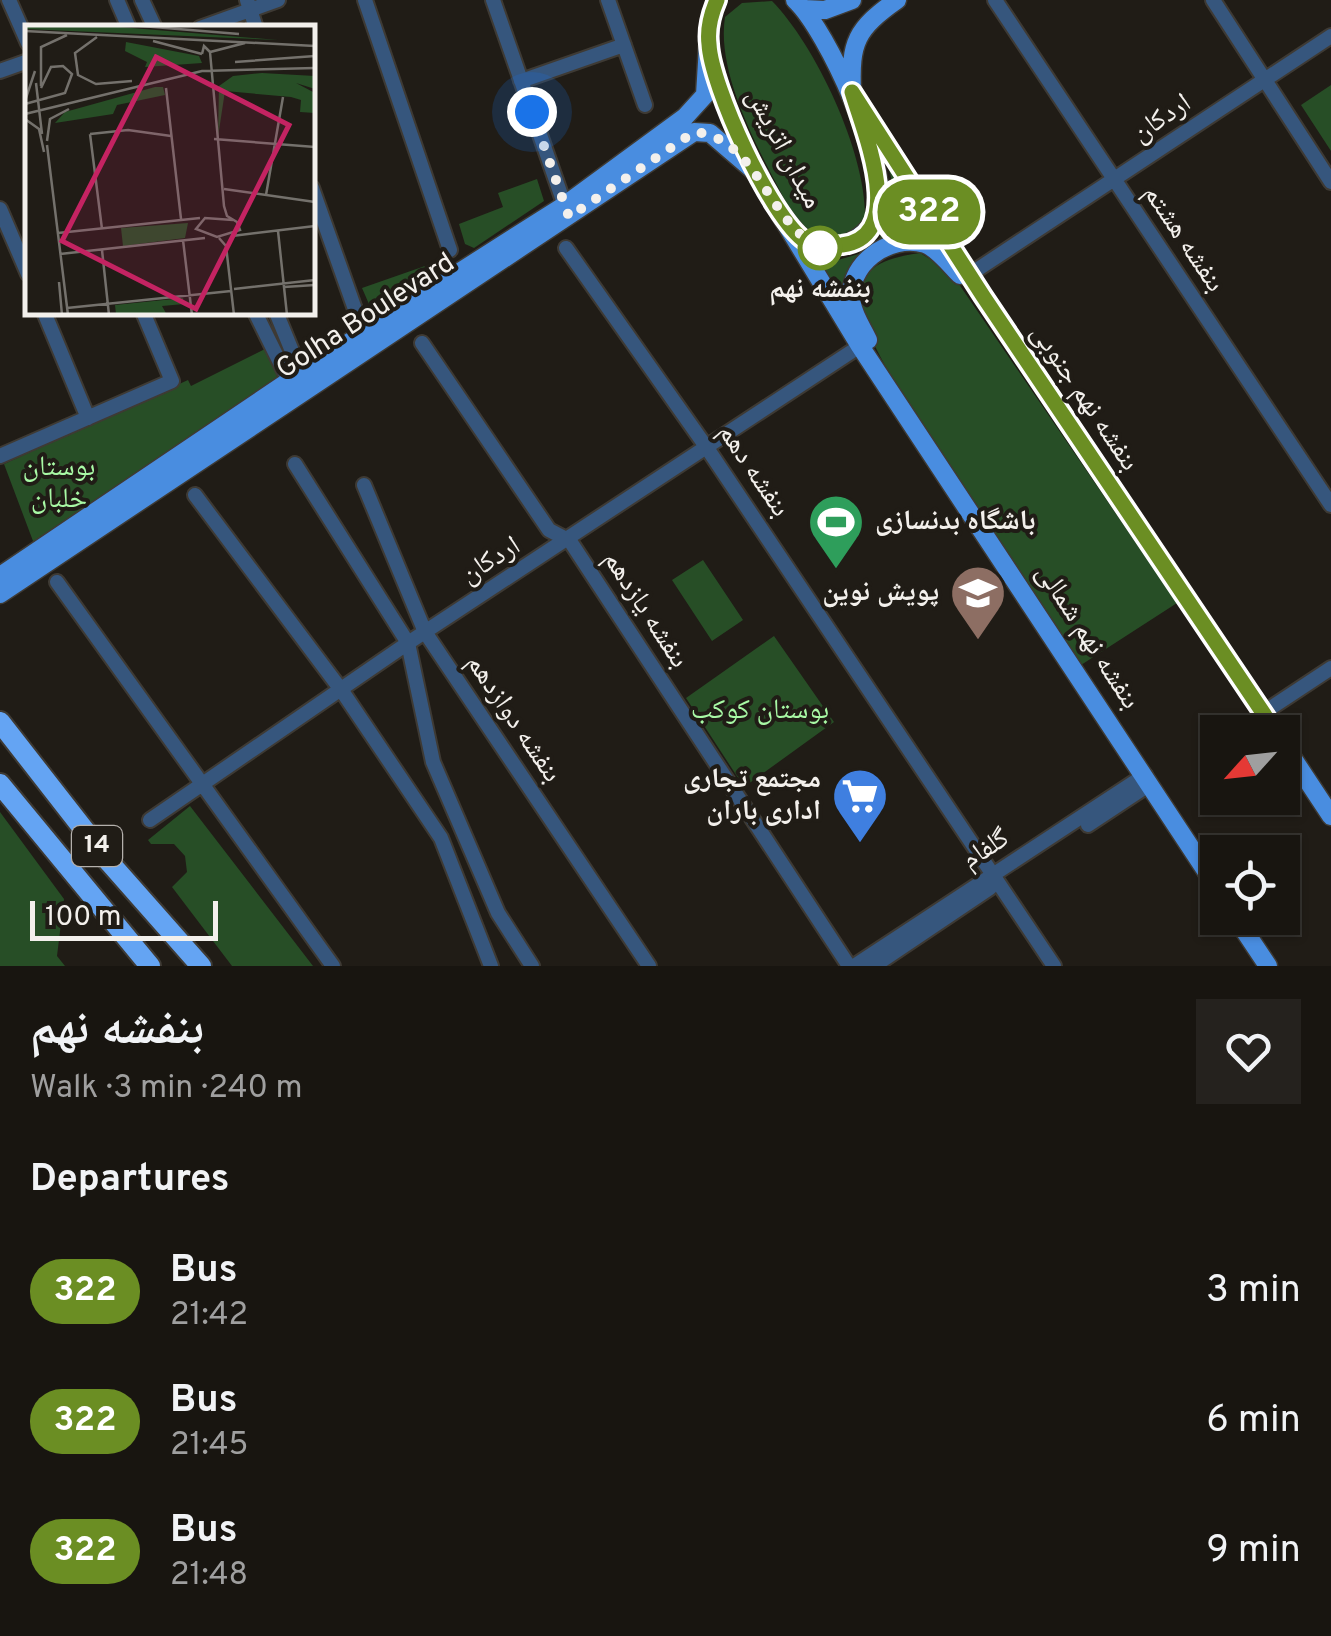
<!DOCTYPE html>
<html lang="en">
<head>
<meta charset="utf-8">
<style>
  body { margin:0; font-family:Overpass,"Noto Naskh Arabic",sans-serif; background:#25221e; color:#f1f3f6; height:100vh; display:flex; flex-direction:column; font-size:38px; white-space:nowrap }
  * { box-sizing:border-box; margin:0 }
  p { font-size:32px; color:#9f9f9f }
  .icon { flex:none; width:55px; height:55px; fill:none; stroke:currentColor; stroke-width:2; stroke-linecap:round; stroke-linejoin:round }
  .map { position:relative; height:966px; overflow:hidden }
  .side { display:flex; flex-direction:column; background:#181510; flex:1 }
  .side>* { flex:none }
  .badge { padding:0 20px; border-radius:32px; font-size:35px; line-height:65px }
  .needle { width:65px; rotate:243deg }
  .controls { position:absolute; left:1200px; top:715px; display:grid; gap:20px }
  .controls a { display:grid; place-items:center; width:100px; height:100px; border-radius:0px; background:#181510; box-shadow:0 2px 8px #0004,0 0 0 2px #363430; font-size:50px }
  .scale { position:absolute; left:30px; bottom:25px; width:188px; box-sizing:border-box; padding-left:10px; border:5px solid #f3f0ec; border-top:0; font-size:28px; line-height:35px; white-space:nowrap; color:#f3f0ec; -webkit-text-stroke:8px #201c16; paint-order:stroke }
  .you { position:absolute; width:50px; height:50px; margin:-25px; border:8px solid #fff; border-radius:50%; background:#1a73e8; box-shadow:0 0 0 15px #1a73e833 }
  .map>.badge { position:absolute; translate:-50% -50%; box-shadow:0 0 0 5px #fff }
  h2 { padding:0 30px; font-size:38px; line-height:90px }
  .round { display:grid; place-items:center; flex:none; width:105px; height:105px; border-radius:0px; background:#25221e }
  .summary { display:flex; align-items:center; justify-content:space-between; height:170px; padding:0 30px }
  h1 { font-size:48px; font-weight:800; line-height:75px }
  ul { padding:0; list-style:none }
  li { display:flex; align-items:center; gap:30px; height:130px; padding:0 30px }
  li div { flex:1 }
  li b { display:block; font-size:38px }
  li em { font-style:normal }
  li .badge { min-width:110px; font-weight:700; text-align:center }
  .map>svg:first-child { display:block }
  .green { fill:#274e26 }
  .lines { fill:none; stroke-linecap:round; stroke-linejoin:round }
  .minor-casing { stroke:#3e3a34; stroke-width:18 }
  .major-casing { stroke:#3e3a34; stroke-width:21 }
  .highway-casing { stroke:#3e3a34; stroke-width:24 }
  .minor { stroke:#36567d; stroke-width:14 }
  .major { stroke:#498de0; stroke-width:18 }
  .highway { stroke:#64a4f3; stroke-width:20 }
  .line-casing { stroke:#fff; stroke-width:22 }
  .line { stroke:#6b8e23; stroke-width:15 }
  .walk { stroke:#f3f0ec; stroke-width:10; stroke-dasharray:0 18 }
  .stop-dot { fill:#fff; stroke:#6b8e23; stroke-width:5 }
  .labels { text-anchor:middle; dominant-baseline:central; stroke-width:8; stroke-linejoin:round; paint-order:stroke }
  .shield { fill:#201c16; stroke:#b4b0ac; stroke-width:2.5 }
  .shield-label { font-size:25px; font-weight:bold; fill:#f3f0ec }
  .street-label { font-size:28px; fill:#f3f0ec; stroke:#201c16 }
  .stop-label { font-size:28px; font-weight:bold; fill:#f3f0ec; stroke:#201c16 }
  .park-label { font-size:28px; fill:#a8f9a5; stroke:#201c16 }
  .poi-label { font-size:28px; font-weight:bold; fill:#f3f0ec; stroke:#201c16; text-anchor:end }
  .inset-road { fill:none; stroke:#74716c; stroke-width:2.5 }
  .view { fill:#c42362; fill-opacity:0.15; stroke:#c42362; stroke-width:5 }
  .inset-edge { fill:none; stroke:#f3f0ec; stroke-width:5 }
</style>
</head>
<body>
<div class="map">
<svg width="1331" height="966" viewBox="0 0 1331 966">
  <rect width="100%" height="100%" fill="#201c16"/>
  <path class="green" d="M772,1C817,47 868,157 865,221L840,240L816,236L798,225C769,168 715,81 725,17L742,3Z
    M1331,85V151L1301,105Z
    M883,153L943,248L917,235L879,239C898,209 896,184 883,153Z
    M537,179L544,201L474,248L465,244L459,224L503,207L498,193Z
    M811,252L838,260L862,253L846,274L847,308Z
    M920,253L950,271L1177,603L1081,665C1041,606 858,353 859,298C859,264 893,257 920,253Z
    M445,259L436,267L372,311L362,288Z
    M267,348L279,382L36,549L4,464L188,380L191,386Z
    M703,560L743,620L712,641L672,580Z
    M774,636L834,722L744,787L686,698Z
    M190,806L313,966H232L172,887L187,872L185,856L174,844H151L148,840Z
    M0,812L64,899L57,956L65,966H0Z"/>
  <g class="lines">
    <g class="minor-casing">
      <path id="minor" d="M9,0L28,43
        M117,0L129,28
        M142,0L155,28
        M247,0L256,28
        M365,0L450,250
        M493,0L567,212
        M608,0L645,105
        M995,0L1331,505
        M1213,0L1331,182
        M200,28L278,0
        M0,71L28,61
        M521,81L624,45
        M312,188L356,312
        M0,209L28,274
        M566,248L707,448L1054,966
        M969,275L1331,36
        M44,312L88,418
        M255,312L292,387
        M276,312L301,373V382
        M422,343L549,530L570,541L849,966
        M0,456L172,381L143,312
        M295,464L408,643L433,762L498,913L532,966
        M364,485L425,632L649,966
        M195,495L342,691L441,838L491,966
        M57,582L333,966
        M1263,713L1331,668
        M150,820L408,643L860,346
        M1088,825L1150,784
        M854,966L1145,775
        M874,966L990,888"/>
    </g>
    <g class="major-casing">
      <path id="major" d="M717,0C711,14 707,29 709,44C711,85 777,241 820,247C830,249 848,245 856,239C866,233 876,222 879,210C888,165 828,31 795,0
        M897,0C856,29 850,42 852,91L983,296L1276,732
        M804,9L825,10L852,0
        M780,214L860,346L1218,889
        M868,340C863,329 854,316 852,304C845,265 889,233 925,244C937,248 951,266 960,275
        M0,576L301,373L565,205L685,117L705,95L708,46
        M0,594L694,132L710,133L760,176
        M1282,742L1331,816
        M1236,918L1268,966"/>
    </g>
    <g class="highway-casing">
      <path id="highway" d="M0,722L110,863L201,966
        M0,784L150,966"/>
    </g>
    <use href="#minor" class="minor"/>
    <use href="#major" class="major"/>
    <use href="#highway" class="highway"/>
  </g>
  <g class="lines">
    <g class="line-casing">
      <path id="line" d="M717,0C711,14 707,28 709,44C711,86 771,218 805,241C816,249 829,246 842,245C909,236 863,130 852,92L983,296L1276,732"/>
    </g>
    <use href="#line" class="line"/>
    <path class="walk" d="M532,112L569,217L694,132C757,137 769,224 820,248"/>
  </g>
  <defs>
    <g id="stadium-pin" transform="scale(2.875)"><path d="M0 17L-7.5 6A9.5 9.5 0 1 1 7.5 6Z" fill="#2e9e5b" stroke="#201c16"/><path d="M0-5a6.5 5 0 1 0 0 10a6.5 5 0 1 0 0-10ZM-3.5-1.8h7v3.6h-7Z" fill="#fff"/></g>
    <g id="school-pin" transform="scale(2.875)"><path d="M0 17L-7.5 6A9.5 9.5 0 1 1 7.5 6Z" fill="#8d6e63" stroke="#201c16"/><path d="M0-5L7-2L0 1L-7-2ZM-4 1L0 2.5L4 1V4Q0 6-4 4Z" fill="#fff"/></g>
    <g id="supermarket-pin" transform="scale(2.875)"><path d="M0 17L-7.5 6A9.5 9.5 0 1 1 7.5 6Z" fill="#3f7fe0" stroke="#201c16"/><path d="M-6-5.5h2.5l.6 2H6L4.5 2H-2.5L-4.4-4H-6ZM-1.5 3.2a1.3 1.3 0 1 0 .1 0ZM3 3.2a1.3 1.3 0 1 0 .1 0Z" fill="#fff"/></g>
  </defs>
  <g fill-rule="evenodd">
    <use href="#stadium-pin" x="836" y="522"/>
    <use href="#school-pin" x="978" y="593"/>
    <use href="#supermarket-pin" x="860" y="796"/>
  </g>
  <circle class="stop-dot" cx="820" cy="248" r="20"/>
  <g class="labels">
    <rect class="shield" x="72" y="826" width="50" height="40" rx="8"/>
    <g class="shield-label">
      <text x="97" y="846">14</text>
    </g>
    <g class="street-label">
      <text transform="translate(1162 119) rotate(-34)">اردکان</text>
      <text transform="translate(783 149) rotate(62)">میدان اتریش</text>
      <text transform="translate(1183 239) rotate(56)">بنفشه هشتم</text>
      <text transform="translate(366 317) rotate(-33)">Golha Boulevard</text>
      <text transform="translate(1084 398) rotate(56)">بنفشه نهم جنوبی</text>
      <text transform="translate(753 471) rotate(56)">بنفشه دهم</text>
      <text transform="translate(491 561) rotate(-32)">اردکان</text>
      <text transform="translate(645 610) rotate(57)">بنفشه یازدهم</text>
      <text transform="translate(1087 637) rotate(57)">بنفشه نهم شمالی</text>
      <text transform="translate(513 719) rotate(56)">بنفشه دوازدهم</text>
      <text transform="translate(986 850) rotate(-33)">گلفام</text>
    </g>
    <g class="stop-label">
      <text x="820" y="290">بنفشه نهم</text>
    </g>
    <g class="park-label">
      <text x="59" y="468">بوستان<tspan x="59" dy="32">خلبان</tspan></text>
      <text x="760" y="711">بوستان کوکب</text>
    </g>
    <g class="poi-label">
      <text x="875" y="522" text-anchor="start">باشگاه بدنسازی</text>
      <text x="939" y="593">پویش نوین</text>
      <text x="821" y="780">مجتمع تجاری<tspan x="821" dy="32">اداری باران</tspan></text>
    </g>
  </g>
  <g transform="translate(25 25)">
    <rect width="290" height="290" fill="#201c16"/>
    <path d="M0,0H70L253,15L0,4ZM101,17L174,31L177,38L120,42L122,37L100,26ZM237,48L290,51V64L271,58L290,68V88L275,87L276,75L266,72L200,66L193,112L194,61L208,51ZM130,62H138L140,70L92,80L88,89L30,98L40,87ZM163,198L160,213L98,221L96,203ZM158,273L159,279L137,281L142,290L91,289L90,280Z" fill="#274e26"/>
    <path class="inset-road" d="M104,0L214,9M0,6L290,21M72,12L50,28L53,50L71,59L107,56M128,16L177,29M185,27L199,181L202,191L212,197L215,205L192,212L171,204L180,193L208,195M177,29L179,21L185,27L220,18M210,37L290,31M11,58L17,109M16,61V22L42,10M141,63L156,194M0,76L10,46M0,79L40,68L47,49L38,41L26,42L16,63M0,89L177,46L290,43M0,94L14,104L19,127M65,109L77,204M65,109L103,105L146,111M189,114L290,122M22,116L25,94L44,84M22,120L43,290M199,164L290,177M241,170L258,72M253,206L262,290M33,208L175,193M207,211L290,201M194,213L201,221L209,290M158,215L167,290M77,225L84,290M35,229L180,213M34,257L37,290M259,262L290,260M209,264L290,255M42,283L206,266"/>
    <path class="view" d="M131,32L264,100L171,284L37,216Z"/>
    <rect width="290" height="290" class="inset-edge"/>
  </g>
</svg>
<div class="controls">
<a><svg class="needle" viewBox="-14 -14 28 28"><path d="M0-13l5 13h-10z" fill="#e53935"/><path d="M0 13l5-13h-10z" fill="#9f9f9f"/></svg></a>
<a><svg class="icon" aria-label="locate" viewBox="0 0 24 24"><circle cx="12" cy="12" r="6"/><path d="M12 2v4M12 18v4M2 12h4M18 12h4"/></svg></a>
</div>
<div class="scale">100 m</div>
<div class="you" style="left:532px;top:112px"></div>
<b class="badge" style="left:929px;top:212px;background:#6b8e23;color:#fff">322</b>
</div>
<section class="side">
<div class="summary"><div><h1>بنفشه نهم</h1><p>Walk · 3 min · 240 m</p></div><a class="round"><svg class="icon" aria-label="heart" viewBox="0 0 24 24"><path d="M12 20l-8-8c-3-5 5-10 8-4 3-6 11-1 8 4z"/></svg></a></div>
<h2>Departures</h2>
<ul>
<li><span class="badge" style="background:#6b8e23;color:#fff">322</span><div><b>Bus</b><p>21:42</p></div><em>3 min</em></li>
<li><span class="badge" style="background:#6b8e23;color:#fff">322</span><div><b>Bus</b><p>21:45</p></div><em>6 min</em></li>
<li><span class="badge" style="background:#6b8e23;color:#fff">322</span><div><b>Bus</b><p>21:48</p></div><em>9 min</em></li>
</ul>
</section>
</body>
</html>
